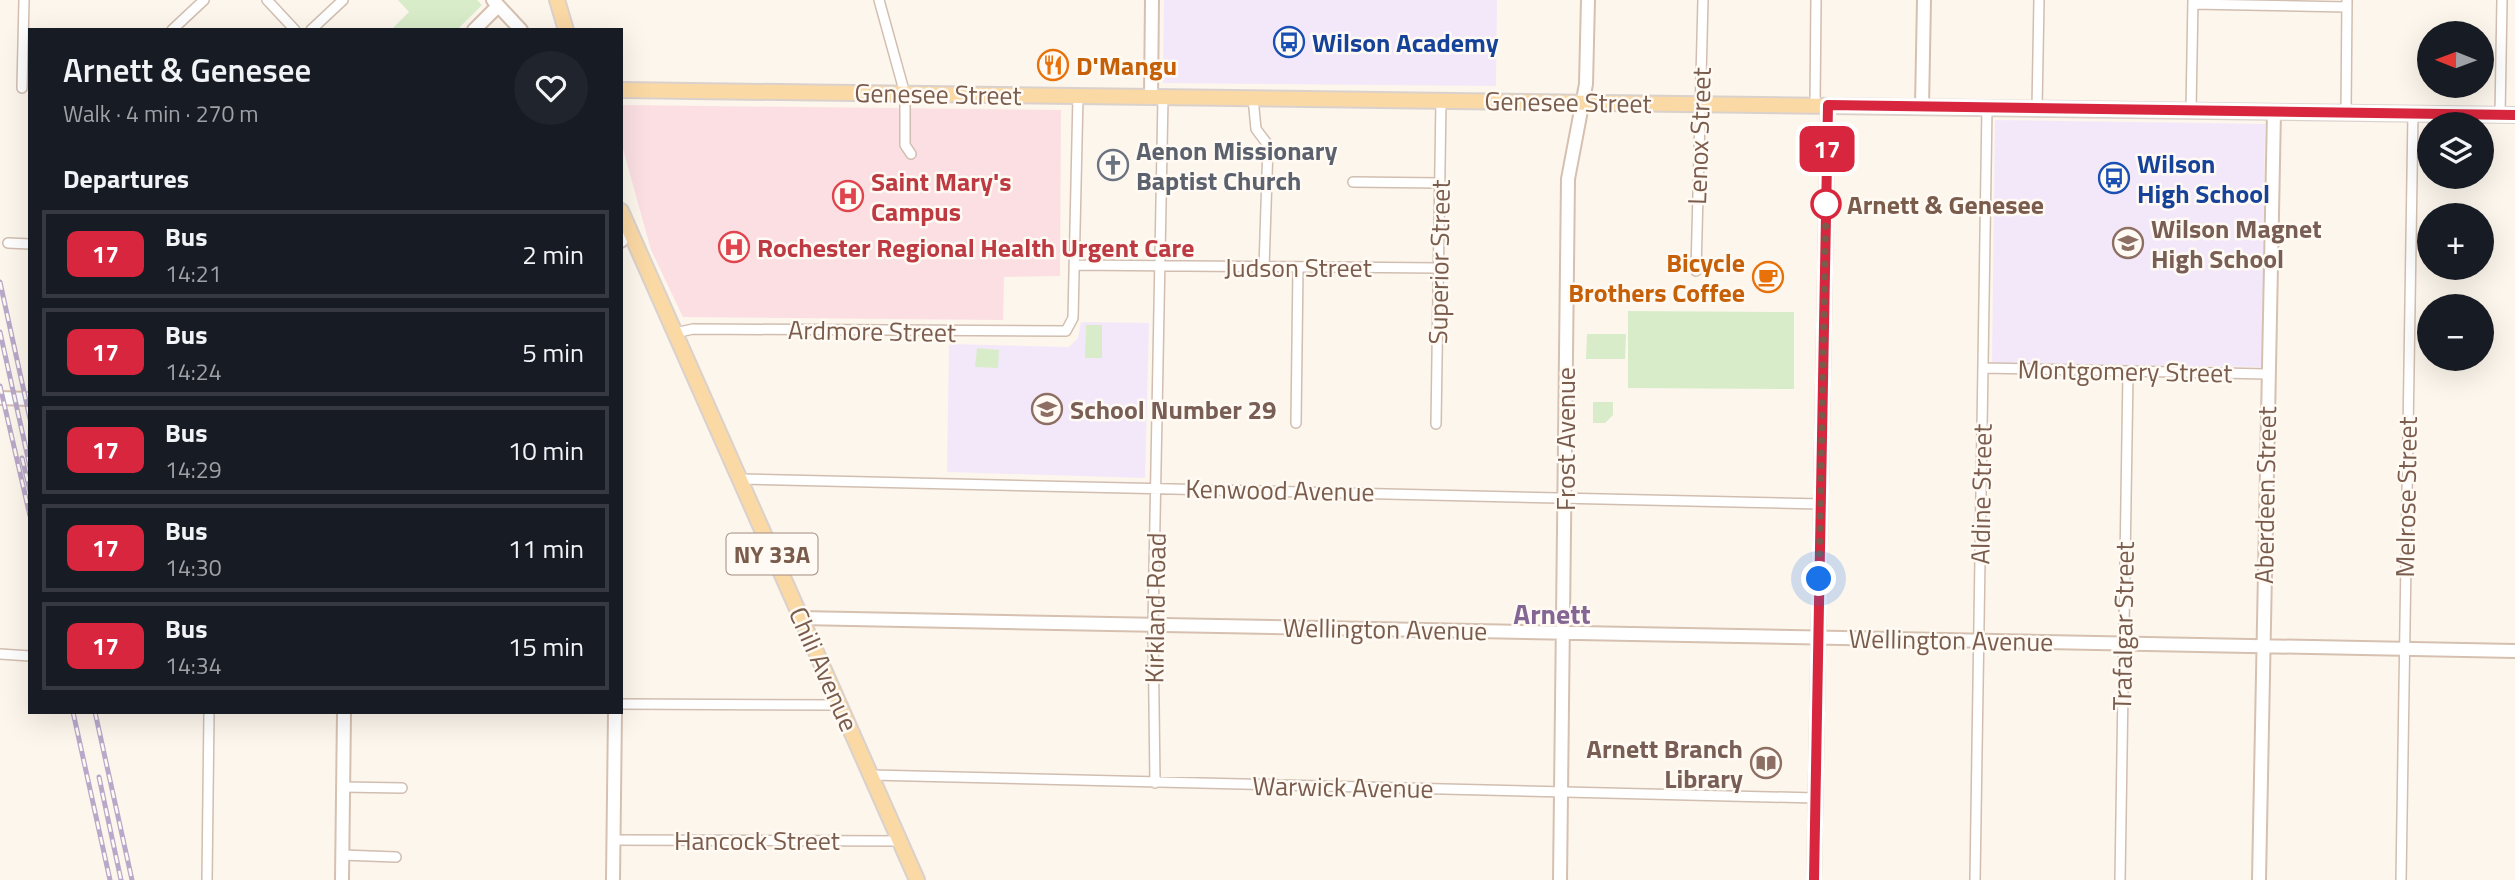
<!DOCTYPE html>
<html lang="en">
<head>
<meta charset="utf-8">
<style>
  body { margin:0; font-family:"Titillium Web",sans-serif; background:#20242c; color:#f1f3f6; height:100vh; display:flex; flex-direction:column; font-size:26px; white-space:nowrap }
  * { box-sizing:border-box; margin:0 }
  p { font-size:23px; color:#9ea1a6 }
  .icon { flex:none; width:38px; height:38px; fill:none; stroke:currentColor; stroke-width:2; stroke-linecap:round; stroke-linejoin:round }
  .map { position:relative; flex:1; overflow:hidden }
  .sheet { position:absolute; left:28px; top:28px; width:595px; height:686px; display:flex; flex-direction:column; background:#171b24; border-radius:0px; box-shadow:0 7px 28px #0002 }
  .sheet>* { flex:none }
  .badge { padding:0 14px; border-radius:10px; font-size:24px; line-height:46px }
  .needle { width:46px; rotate:271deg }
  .fabs { position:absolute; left:2417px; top:21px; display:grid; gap:14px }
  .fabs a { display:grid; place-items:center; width:77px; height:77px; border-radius:50%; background:#171b24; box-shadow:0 7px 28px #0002; font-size:35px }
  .you { position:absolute; width:35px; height:35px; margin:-18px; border:5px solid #fff; border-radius:50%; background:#1a73e8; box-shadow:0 0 0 10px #1a73e833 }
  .map>.badge { position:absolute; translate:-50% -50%; box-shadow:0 0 0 4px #fff }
  h2 { padding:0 35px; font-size:26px; line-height:63px }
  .round { display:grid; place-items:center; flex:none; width:74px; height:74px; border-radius:37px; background:#20242c }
  .head { display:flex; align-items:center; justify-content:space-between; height:119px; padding:0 35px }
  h1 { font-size:33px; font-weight:600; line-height:52px }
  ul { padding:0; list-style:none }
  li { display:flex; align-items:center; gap:21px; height:88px; margin:0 14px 10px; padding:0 21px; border:4px solid #363941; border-radius:0px }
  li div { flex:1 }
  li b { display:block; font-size:26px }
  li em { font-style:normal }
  li .badge { min-width:77px; font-weight:700; text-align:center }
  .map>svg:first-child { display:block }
  .education { fill:#f3e8fa }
  .medical { fill:#fbdfe3 }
  .green { fill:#d8ecc9 }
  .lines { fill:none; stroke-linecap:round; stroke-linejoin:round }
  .street-casing { stroke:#d1beb0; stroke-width:12 }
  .secondary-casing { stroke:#d6c0b0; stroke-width:16 }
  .primary-casing { stroke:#dad1cd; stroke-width:18 }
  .street { stroke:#fff; stroke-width:9 }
  .secondary { stroke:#fff; stroke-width:12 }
  .primary { stroke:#fbd9a5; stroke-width:14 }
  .rail-casing { stroke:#b9a8c9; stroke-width:5 }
  .rail { stroke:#fffaf3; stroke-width:2.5; stroke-dasharray:8; stroke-linecap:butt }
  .line-casing { stroke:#fff; stroke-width:16 }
  .line { stroke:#d7263d; stroke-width:10 }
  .walk { stroke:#7a5c4d; stroke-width:7; stroke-dasharray:0 12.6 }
  .stop-dot { fill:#fff; stroke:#d7263d; stroke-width:3.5 }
  .labels { text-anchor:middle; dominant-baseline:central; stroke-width:5; stroke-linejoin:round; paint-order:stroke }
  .shield { fill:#fffaf3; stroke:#a28b7f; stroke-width:2 }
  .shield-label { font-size:24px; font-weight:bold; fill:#7a5c4d }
  .transit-label { font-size:26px; font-weight:bold; fill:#164399; stroke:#fffaf3; text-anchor:start }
  .food-label { font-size:26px; font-weight:bold; fill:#c56008; stroke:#fffaf3; text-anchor:start }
  .street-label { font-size:26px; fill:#7a5c4d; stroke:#fffaf3 }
  .worship-label { font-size:26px; font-weight:bold; fill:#5b616d; stroke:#fffaf3; text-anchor:start }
  .health-label { font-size:26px; font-weight:bold; fill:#be3a42; stroke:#fffaf3; text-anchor:start }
  .stop-label { font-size:26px; font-weight:bold; fill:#7a5c4d; stroke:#fffaf3; text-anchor:start }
  .education-label { font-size:26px; font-weight:bold; fill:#785e54; stroke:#fffaf3; text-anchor:start }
  .neighbourhood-label { font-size:28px; font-weight:bold; fill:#846695; stroke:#fffaf3 }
</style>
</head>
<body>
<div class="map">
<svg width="2515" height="880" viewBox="0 0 2515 880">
  <rect width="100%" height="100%" fill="#fdf6ec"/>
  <path class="education" d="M1164,0H1497L1496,86L1163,83Z
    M1995,120L2265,124L2262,367L1992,363Z
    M1081,322L1149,323L1145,478L947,472L949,344L1069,347L1078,338Z"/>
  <path class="medical" d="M621,105L1061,110L1060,276L1004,277L1003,320L683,317L651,250L621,142Z"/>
  <path class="green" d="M398,0H477L482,5L457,30H391L409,12Z
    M1628,311L1794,312V389L1628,388Z
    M1086,325H1102V358H1085Z
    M1587,334H1626L1625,359H1586Z
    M977,348L999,350L998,368L975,367Z
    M1593,402H1613V415L1605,423H1593Z"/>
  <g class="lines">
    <g class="street-casing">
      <path id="street" d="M267,0L295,30
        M879,0L905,94V145L911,154
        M2193,4L2347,7
        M172,30L204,0
        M311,30L343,0
        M22,88L24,0
        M1253,98L1256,129L1268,145L1264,268
        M1815,105L1816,0
        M2037,108L2039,0
        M2191,110L2193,0
        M2346,112L2347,0
        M2500,115L2502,0
        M1353,182L1440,183
        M8,243L30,244
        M1074,265L1439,268
        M1696,271L1703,0
        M675,333L693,329L1066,331L1073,318L1078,96
        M1983,368L2267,374
        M1296,423L1298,268
        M1436,424L1441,100
        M739,479L1821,504
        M0,654L30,656
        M621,704L839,705
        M871,775L1815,798
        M1155,783L1153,625L1163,97
        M343,787L402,788
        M613,840L900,841
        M342,855L396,857
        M207,880L209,712
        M1975,880L1987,107
        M2120,880L2128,373
        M2401,880L2413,113"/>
    </g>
    <g class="secondary-casing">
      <path id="secondary" d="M493,0L521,30
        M474,30L498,6
        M1151,97L1152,0
        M1922,106L1924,0
        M621,241L628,229
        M0,398L30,399
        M800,618L2515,651
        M342,880L344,712
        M613,880L615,712
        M1560,880L1568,179L1586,84L1588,0
        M1814,880L1828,105
        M2259,880L2274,111"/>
    </g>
    <g class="primary-casing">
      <path id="primary" d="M557,0L566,30
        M621,90L2515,115
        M621,211L917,880"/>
    </g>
    <use href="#street" class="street"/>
    <use href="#secondary" class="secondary"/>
    <use href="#primary" class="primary"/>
    <g class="rail-casing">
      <path id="rail" d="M0,282L30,419
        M0,332L30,467
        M0,386L30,516
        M22,458L30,491
        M73,712L110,880
        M95,712L132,880
        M99,777L121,880"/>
    </g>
    <use href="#rail" class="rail"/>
  </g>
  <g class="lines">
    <g class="line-casing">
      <path id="line" d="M1814,880L1828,105L2515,115"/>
    </g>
    <use href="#line" class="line"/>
    <path class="walk" d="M1819,579L1826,204"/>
  </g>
  <defs>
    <g id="bus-ring" transform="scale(1.575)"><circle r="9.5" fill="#fffaf3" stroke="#1a4fb4" stroke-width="1.5"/><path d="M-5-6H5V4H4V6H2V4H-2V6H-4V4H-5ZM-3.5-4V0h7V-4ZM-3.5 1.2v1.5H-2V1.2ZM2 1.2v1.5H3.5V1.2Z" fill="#1a4fb4"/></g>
    <g id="restaurant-ring" transform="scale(1.575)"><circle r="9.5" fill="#fffaf3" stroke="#e8710a" stroke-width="1.5"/><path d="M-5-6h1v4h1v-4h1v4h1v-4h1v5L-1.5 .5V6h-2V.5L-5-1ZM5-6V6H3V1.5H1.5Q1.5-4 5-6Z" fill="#e8710a"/></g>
    <g id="church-ring" transform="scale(1.575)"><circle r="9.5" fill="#fffaf3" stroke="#6b7280" stroke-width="1.5"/><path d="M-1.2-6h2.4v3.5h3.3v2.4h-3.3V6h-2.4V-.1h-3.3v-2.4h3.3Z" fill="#6b7280"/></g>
    <g id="hospital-ring" transform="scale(1.575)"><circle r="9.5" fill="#fffaf3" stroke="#e0444e" stroke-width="1.5"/><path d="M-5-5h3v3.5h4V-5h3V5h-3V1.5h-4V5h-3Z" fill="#e0444e"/></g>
    <g id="school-ring" transform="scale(1.575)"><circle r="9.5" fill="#fffaf3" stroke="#8d6e63" stroke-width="1.5"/><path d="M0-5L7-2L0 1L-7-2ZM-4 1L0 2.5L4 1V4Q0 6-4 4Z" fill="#8d6e63"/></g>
    <g id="cafe-ring" transform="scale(1.575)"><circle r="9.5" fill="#fffaf3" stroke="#e8710a" stroke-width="1.5"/><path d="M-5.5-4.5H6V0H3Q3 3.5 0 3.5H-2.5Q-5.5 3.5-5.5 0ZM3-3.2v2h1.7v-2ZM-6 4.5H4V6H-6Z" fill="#e8710a"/></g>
    <g id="library-ring" transform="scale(1.575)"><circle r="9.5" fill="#fffaf3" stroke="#8d6e63" stroke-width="1.5"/><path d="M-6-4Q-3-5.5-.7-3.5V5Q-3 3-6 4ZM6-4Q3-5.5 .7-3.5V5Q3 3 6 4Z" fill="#8d6e63"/></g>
  </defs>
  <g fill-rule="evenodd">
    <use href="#bus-ring" x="1289" y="42"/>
    <use href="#restaurant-ring" x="1053" y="65"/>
    <use href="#church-ring" x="1113" y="165"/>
    <use href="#bus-ring" x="2114" y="178"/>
    <use href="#hospital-ring" x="848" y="196"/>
    <use href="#school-ring" x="2128" y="243"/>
    <use href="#hospital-ring" x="734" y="247"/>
    <use href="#cafe-ring" x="1768" y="277"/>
    <use href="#school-ring" x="1047" y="409"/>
    <use href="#library-ring" x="1766" y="763"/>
  </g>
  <circle class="stop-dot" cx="1826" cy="204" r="14"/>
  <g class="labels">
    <rect class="shield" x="726.5" y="533.5" width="91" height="41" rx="5"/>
    <g class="shield-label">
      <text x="772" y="554">NY 33A</text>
    </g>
    <g class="transit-label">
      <text x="1312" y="42">Wilson Academy</text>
      <text x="2137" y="163">Wilson<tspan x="2137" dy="30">High School</tspan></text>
    </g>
    <g class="food-label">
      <text x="1076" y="65">D'Mangu</text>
      <text x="1745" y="262" text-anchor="end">Bicycle<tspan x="1745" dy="30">Brothers Coffee</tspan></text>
    </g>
    <g class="street-label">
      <text transform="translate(938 94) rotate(1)">Genesee Street</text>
      <text transform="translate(1568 102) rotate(1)">Genesee Street</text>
      <text transform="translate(1699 136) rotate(-88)">Lenox Street</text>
      <text transform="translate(1439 262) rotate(-89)">Superior Street</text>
      <text x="1298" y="267">Judson Street</text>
      <text transform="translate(872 331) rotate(1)">Ardmore Street</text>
      <text transform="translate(2125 371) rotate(1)">Montgomery Street</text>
      <text transform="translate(1565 439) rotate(-90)">Frost Avenue</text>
      <text transform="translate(1280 490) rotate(1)">Kenwood Avenue</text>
      <text transform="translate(1981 494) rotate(-89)">Aldine Street</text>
      <text transform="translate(2265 495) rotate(-89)">Aberdeen Street</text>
      <text transform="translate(2406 497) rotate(-89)">Melrose Street</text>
      <text transform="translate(1155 608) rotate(-89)">Kirkland Road</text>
      <text transform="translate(2123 626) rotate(-89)">Trafalgar Street</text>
      <text transform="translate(1385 629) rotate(1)">Wellington Avenue</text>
      <text transform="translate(1951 640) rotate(1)">Wellington Avenue</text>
      <text transform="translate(824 669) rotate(66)">Chili Avenue</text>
      <text transform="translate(1343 787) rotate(1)">Warwick Avenue</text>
      <text x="757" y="840">Hancock Street</text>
    </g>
    <g class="worship-label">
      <text x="1136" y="150">Aenon Missionary<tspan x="1136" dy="30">Baptist Church</tspan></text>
    </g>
    <g class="health-label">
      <text x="871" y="181">Saint Mary's<tspan x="871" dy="30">Campus</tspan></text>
      <text x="757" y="247">Rochester Regional Health Urgent Care</text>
    </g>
    <g class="stop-label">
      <text x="1847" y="204">Arnett &amp; Genesee</text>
    </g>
    <g class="education-label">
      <text x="2151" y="228">Wilson Magnet<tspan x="2151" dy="30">High School</tspan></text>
      <text x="1070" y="409">School Number 29</text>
      <text x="1743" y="748" text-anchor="end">Arnett Branch<tspan x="1743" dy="30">Library</tspan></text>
    </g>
    <g class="neighbourhood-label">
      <text x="1552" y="613">Arnett</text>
    </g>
  </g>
</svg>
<div class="fabs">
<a><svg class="needle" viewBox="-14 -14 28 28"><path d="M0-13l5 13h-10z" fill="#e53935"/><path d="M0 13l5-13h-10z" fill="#9ea1a6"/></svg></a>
<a><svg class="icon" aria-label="layers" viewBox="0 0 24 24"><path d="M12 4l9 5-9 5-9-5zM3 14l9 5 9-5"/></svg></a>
<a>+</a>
<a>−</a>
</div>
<div class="you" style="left:1819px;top:579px"></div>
<b class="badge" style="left:1827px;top:149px;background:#d7263d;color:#fff">17</b>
<section class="sheet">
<div class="head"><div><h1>Arnett &amp; Genesee</h1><p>Walk · 4 min · 270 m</p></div><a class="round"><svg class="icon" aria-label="heart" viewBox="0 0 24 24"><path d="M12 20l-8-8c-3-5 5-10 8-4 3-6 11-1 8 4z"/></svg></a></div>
<h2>Departures</h2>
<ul>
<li><span class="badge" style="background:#d7263d;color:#fff">17</span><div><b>Bus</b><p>14:21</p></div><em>2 min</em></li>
<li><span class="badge" style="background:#d7263d;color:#fff">17</span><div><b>Bus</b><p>14:24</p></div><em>5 min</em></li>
<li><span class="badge" style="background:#d7263d;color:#fff">17</span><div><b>Bus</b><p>14:29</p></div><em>10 min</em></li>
<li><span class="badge" style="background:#d7263d;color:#fff">17</span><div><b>Bus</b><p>14:30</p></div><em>11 min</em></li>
<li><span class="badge" style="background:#d7263d;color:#fff">17</span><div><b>Bus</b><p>14:34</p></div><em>15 min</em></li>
</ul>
</section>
</div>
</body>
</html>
